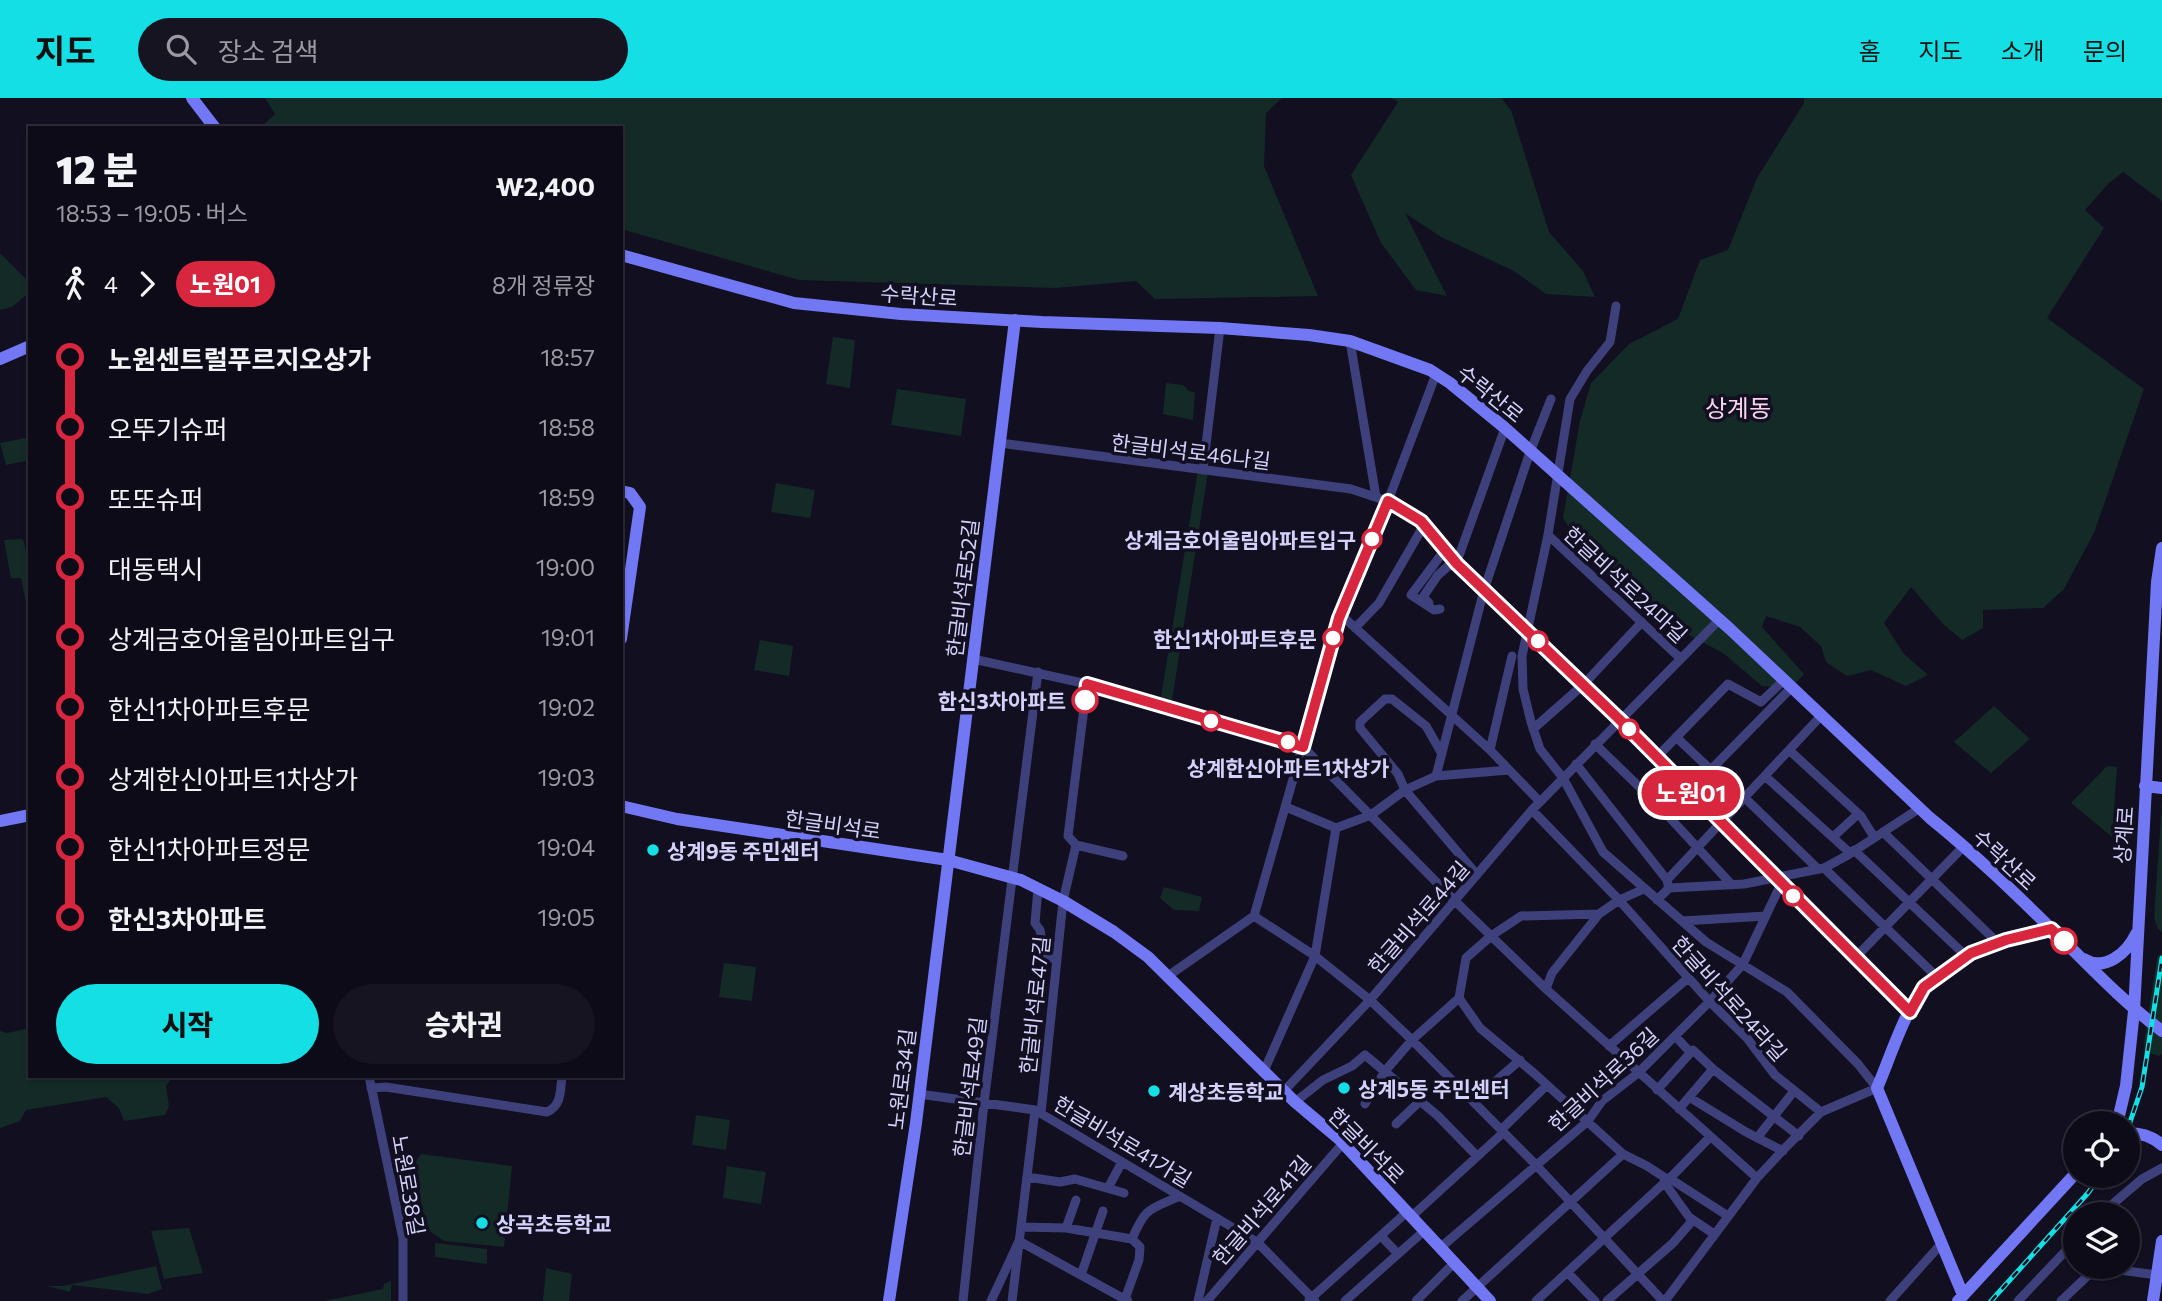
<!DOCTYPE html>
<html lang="ko">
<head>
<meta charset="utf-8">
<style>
  body { margin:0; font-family:Commissioner,"Noto Sans KR",sans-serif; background:#161421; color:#f1f3f6; height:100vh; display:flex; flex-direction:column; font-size:26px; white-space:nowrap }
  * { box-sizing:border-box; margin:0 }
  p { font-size:23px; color:#9a9ba2 }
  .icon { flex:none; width:38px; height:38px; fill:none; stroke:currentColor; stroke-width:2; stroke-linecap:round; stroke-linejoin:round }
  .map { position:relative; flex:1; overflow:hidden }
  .panel { position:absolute; left:28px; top:28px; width:595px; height:952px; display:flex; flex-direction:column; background:#0d0b18; border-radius:0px; box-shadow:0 2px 5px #0004,0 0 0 2px #2d2b37 }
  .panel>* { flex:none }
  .badge { padding:0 14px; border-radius:23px; font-size:24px; line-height:46px }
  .buttons { position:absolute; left:2063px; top:1013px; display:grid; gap:14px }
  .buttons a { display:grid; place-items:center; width:77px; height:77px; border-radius:50%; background:#0d0b18; box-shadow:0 2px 5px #0004,0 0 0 2px #2d2b37; font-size:35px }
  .map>.badge { position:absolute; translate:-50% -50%; box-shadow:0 0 0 4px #fff }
  .legs { display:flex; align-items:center; gap:10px; height:77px; padding:0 28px; font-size:23px }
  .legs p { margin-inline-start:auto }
  .overview { display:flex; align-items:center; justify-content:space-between; height:119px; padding:0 28px }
  h1 { font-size:38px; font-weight:800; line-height:52px }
  .action { display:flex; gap:14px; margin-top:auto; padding:14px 28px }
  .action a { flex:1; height:80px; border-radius:42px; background:#14dfe5; color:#111; font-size:28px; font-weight:800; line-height:80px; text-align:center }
  .action a+a { background:#161421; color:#f1f3f6 }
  ul { padding:0 28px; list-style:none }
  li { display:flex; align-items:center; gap:24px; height:70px; font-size:26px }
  li i { display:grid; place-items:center; width:10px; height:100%; margin:0 9px; background:currentColor }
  li i::after { content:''; width:18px; height:18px; margin:-9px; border:5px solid; border-radius:50%; background:#0d0b18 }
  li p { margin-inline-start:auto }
  li:first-child i { background:linear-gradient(#0000 50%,currentColor 0) }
  li:last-child i { background:linear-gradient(currentColor 50%,#0000 0) }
  header { display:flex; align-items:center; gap:42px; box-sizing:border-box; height:98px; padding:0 35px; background:#14dfe5; color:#111 }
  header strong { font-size:33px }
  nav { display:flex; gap:38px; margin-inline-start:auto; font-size:24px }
  .search { width:490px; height:63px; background:#161421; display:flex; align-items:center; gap:18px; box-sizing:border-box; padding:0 24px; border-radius:38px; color:#9a9ba2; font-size:26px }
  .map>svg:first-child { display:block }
  .green { fill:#132a27 }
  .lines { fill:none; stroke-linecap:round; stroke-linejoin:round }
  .street { stroke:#3e407b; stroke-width:9 }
  .secondary { stroke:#7277f3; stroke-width:12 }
  .rail-casing { stroke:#14dfe5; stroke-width:5 }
  .rail { stroke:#110f20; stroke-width:2.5; stroke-dasharray:8; stroke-linecap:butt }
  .line-1-casing { stroke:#fff; stroke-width:16 }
  .line-1 { stroke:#d7263d; stroke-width:10 }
  .stop-1-dot { fill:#fff; stroke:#d7263d; stroke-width:3.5 }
  .poi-dot { fill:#14dfe5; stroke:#110f20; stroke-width:2.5 }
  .labels { text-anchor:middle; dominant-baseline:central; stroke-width:7; stroke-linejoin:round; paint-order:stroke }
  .street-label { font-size:21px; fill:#d4d2fb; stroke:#110f20 }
  .stop-label { font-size:21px; font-weight:bold; fill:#d4d2fb; stroke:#110f20; text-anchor:end }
  .poi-label { font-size:21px; font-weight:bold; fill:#d4d2fb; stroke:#110f20; text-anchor:start }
  .quarter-label { font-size:24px; fill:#fbd4f0; stroke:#110f20 }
</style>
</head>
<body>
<header>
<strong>지도</strong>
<div class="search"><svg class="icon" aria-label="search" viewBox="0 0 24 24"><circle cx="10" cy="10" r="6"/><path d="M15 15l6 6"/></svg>장소 검색</div>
<nav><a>홈</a><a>지도</a><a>소개</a><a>문의</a></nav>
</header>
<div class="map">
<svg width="2162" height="1203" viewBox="0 0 2162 1203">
  <rect width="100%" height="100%" fill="#110f20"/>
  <path class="green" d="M265,0H1282L1266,15L1264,68L1318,198L1155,201L1136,183L1055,190L799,182L621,131V30H260L275,16Z
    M1391,0H1501L1511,12L1549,134L1583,173L1595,199L1546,196L1514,173L1441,139L1405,115L1447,198L1416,192L1381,145L1351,77L1398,4Z
    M1804,0H2162V103L2123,74L2108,86L2085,112L2104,130L2047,220L2144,291L2094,435L2064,491L2043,510L1983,512V530L1962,542L1944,527L1911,489L1884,525L1904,556L1928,577L1906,588L1871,572L1847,578L1826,564L1821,548L1800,529L1766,518L1762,529L1804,576L1791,590L1762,588L1723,555L1663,523L1582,449L1563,420L1580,323L1591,285L1629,246L1678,221L1700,162L1728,152L1757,80L1804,5Z
    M0,155L30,185V194L12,209L0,212Z
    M833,239L855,242L850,290L826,286Z
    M1166,285L1183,287L1189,293L1195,294L1193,322L1163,316Z
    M897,291L966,301L961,338L891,327Z
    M30,339V362L6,367L0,345Z
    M1198,372L1208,374L1172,602L1161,599Z
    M776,385L815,392L810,420L771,414Z
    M23,441L30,468V505H26L21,480H11L4,442Z
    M760,542L793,548L789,578L754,572Z
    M1994,608L2030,641L1991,675L1954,644Z
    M2107,668L2117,669L2112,739L2071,705Z
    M2162,705V834L2158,831L2154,819Z
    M1164,789L1202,799L1199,813L1174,812L1160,800Z
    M2159,856L2162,857V956L2159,958L2145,954L2144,945L2157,860Z
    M724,865L756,869L752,903L719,899Z
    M30,930V978H183L172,980L166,988L169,1008L165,1017L124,1023L119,1010L106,999L26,1012L20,1023L0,1030V933L7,935Z
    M696,1017L730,1022L726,1052L692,1047Z
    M421,1056L512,1068L504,1149L444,1143L427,1131L413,1067Z
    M727,1068L766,1074L761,1106L723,1100Z
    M189,1130L203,1175L164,1181L151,1133Z
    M435,1145L487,1151V1166L435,1159Z
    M156,1168L162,1191L148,1196L72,1187L70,1194L47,1188H63Z
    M546,1170L572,1176L569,1203H543Z
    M391,1183V1203H324L383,1191L384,1186Z"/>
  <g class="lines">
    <path class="street" d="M1616,208L1610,244L1587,273L1570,301L1548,437L1522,558L1523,591L1531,624L1540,651L1563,680L1603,754L1706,844L1787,894L1858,966L1877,990L1821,1014L1785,1050L1757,1080L1665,1203
      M1350,243L1376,399
      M1000,345L1351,391L1393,405L1421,423L1456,466L1619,621L1910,914
      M1203,372L1220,230
      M1548,437L1680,560
      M1456,466L1505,330
      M1429,505L1423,499L1438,477L1454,463
      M1440,511L1434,512L1411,497L1444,453
      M1340,516L1490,652L1540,704
      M1355,530L1379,505L1424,427
      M973,561L1087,586L1303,649L1455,803L1546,891L1757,1080
      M1533,631L1583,587L1642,524
      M1676,639L1711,672
      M1595,646L1658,707L1732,787
      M1490,652L1512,558
      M1789,652L1861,718L1874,739
      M1442,656L1426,628L1392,601H1385L1360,624V630L1398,676L1405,692L1477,777
      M1656,660L1728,586L1761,604L1783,583
      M1576,666L1667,782L1668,787
      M1436,678L1509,672
      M1765,678L1850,755
      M1690,693L1791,590
      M1745,700L1818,771
      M1286,709L1336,730
      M1532,712L1619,802L1710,904L1747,940L1775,977L1821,1014
      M1883,734L1998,845
      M1833,739L1858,716
      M1076,747L1123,758
      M1854,752L1966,858
      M1824,770L1937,879
      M1667,782L1821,618
      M1038,791L1035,825L1040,832L1044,855L1057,863
      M1644,791L1619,802L1599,816L1521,818L1491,838L1466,860L1459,900L1480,930L1535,976L1623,1056L1647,1068L1667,1081
      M1657,802L1669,790L1744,786L1824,770L1848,757L1920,710
      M1254,818L1315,858L1370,902L1412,942L1536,1067L1663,1203
      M1682,823L1766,818
      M1855,860L1964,748
      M1168,878L1254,818L1339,520L1388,403L1436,276
      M1546,891L1552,875L1599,816
      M1675,938L1690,954
      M1609,948L1688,880
      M1264,973L1315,858L1336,730L1371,717L1405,692L1436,678L1484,492L1530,354L1551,301
      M369,978L403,1141V1203
      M371,990L386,989L547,1014C562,1007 560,993 562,978
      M1657,992L1693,952L1713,971L1799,1038
      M1284,993L1370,902L1532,712L1720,521
      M919,996L1035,1012L1257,1144L1315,1203
      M1689,999L1746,1034L1783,1053
      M1473,1003L1520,962
      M1295,1004L1323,982L1352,968L1365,957L1438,1018L1477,1058
      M1365,1006L1385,973L1412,942L1459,900
      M1679,1011L1713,971
      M1041,1015L1063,803L1076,747L1068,738L1087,586
      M1396,1026L1421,1002
      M1501,1032L1547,987
      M1757,1040L1794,993
      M1027,1079L1060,1084L1075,1081L1124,1095
      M1669,1080L1728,1118
      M1664,1084L1689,1119L1714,1136
      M1108,1090L1122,1064
      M2101,1116L2142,1081L2162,1070
      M1411,1119L1504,1034
      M1021,1129L1066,1130L1132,1141L1140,1149L1139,1162L1125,1201
      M1066,1130L1076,1102
      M1381,1138L1398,1156
      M1132,1141C1146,1108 1150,1112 1180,1098
      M1440,1150L1588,1023L1602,1003L1638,975L1712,901L1743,866L1781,786
      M1568,1175L1595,1203
      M1081,1177L1103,1113
      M1309,1202L1407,1114
      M963,1203L984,1005L1038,574
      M991,1203L1019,1143L1128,1203
      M1012,1203L1035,1012
      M1198,1203L1217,1120
      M1207,1203L1343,1045
      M1345,1203L1424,1133
      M1416,1203L1454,1165
      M1462,1203L1623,1056
      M1536,1203L1675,1075L1710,1039
      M1607,1203L1673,1145L1693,1122
      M1890,1203L1942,1145
      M2018,1203L2076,1142
      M2061,1203L2097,1169L2157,1177"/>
    <path class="secondary" d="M192,0L215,30
      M621,157L794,205L901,216L1042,224L1220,230L1309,237L1350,243L1430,272L1450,285L1505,330L1730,531L1930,720C1981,761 2028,808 2075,854C2103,882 2130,909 2162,933
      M0,261L30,248
      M621,393L630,395L640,409L621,541
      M2145,688L2162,690
      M621,708L677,721L948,762L1021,782L1063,803L1114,834L1148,859L1295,1004L1339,1041L1490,1203
      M0,723L30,717
      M2084,861C2105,874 2127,855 2136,836
      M2117,1026L2126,988L2134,913L2157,484L2162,450
      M2128,1035C2140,1035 2153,1039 2162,1047
      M1963,1197L1877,990C1889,963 1906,908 1926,888C1960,854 2006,842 2051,831
      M889,1203L916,1025L1015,222
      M1958,1203L2076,1075
      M2153,1203L2162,1143"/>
    <g class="rail-casing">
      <path id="rail" d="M2128,1030L2142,989L2162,860
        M1991,1203L2088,1095L2100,1078"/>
    </g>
    <use href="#rail" class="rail"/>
  </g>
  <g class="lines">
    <g class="line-1-casing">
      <path id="line-1" d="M1085,602L1087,586L1303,649L1339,520L1388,403L1421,423L1457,466L1619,621L1910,914L1924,889L1971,855L2006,842L2051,831L2064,843"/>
    </g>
    <use href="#line-1" class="line-1"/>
  </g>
  <g class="stop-1-dot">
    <circle cx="1372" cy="441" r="9"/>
    <circle cx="1333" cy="540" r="9"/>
    <circle cx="1538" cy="543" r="9"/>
    <circle cx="1085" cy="602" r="12"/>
    <circle cx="1211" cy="623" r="9"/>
    <circle cx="1629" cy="631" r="9"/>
    <circle cx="1288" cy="644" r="9"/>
    <circle cx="1793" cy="798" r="9"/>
    <circle cx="2064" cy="843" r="12"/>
  </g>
  <g class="poi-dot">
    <circle cx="653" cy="752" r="7"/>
    <circle cx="1344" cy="990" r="7"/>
    <circle cx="1154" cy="993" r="7"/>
    <circle cx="482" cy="1125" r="7"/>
  </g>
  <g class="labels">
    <g class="street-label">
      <text transform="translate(919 197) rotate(4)">수락산로</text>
      <text transform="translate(1491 295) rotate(39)">수락산로</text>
      <text transform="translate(1191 353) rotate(7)">한글비석로46나길</text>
      <text transform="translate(1626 486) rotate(43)">한글비석로24마길</text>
      <text transform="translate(962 490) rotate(-83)">한글비석로52길</text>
      <text transform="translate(833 726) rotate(8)">한글비석로</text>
      <text transform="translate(2123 737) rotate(-86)">상계로</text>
      <text transform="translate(2005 761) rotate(43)">수락산로</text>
      <text transform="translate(1418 819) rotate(-49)">한글비석로44길</text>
      <text transform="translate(1730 900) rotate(48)">한글비석로24라길</text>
      <text transform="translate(1034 907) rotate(-84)">한글비석로47길</text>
      <text transform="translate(901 981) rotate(-83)">노원로34길</text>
      <text transform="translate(1603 981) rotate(-43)">한글비석로36길</text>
      <text transform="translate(969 989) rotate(-83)">한글비석로49길</text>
      <text transform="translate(1123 1043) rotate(31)">한글비석로41가길</text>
      <text transform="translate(1367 1047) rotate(45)">한글비석로</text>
      <text transform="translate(409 1087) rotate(80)">노원로38길</text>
      <text transform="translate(1261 1112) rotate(-49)">한글비석로41길</text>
    </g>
    <g class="stop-label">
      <text x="1356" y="441">상계금호어울림아파트입구</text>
      <text x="1317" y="540">한신1차아파트후문</text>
      <text x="1066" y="602">한신3차아파트</text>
      <text x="1288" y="669" text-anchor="middle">상계한신아파트1차상가</text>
    </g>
    <g class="poi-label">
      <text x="667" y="752">상계9동 주민센터</text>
      <text x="1358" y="990">상계5동 주민센터</text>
      <text x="1168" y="993">계상초등학교</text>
      <text x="496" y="1125">상곡초등학교</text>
    </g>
    <g class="quarter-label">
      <text x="1738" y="309">상계동</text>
    </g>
  </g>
</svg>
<div class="buttons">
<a><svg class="icon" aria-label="locate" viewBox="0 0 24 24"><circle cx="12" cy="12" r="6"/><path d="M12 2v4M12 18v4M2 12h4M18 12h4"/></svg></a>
<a><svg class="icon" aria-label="layers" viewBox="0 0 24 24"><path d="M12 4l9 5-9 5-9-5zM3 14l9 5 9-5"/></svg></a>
</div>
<b class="badge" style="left:1691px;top:695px;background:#d7263d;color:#fff">노원01</b>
<section class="panel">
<div class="overview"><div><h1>12 분</h1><p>18:53 – 19:05 · 버스</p></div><b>₩2,400</b></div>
<div class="legs"><svg class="icon" aria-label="walk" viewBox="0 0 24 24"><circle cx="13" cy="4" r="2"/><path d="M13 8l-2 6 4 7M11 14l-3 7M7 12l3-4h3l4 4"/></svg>4<svg class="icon" aria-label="forward" viewBox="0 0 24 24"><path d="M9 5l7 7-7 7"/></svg><b class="badge" style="background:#d7263d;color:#fff">노원01</b><p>8개 정류장</p></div>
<ul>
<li><i style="color:#d7263d"></i><b>노원센트럴푸르지오상가</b><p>18:57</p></li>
<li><i style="color:#d7263d"></i><span>오뚜기슈퍼</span><p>18:58</p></li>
<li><i style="color:#d7263d"></i><span>또또슈퍼</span><p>18:59</p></li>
<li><i style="color:#d7263d"></i><span>대동택시</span><p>19:00</p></li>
<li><i style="color:#d7263d"></i><span>상계금호어울림아파트입구</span><p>19:01</p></li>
<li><i style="color:#d7263d"></i><span>한신1차아파트후문</span><p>19:02</p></li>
<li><i style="color:#d7263d"></i><span>상계한신아파트1차상가</span><p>19:03</p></li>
<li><i style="color:#d7263d"></i><span>한신1차아파트정문</span><p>19:04</p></li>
<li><i style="color:#d7263d"></i><b>한신3차아파트</b><p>19:05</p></li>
</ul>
<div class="action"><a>시작</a><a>승차권</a></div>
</section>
</div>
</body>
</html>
